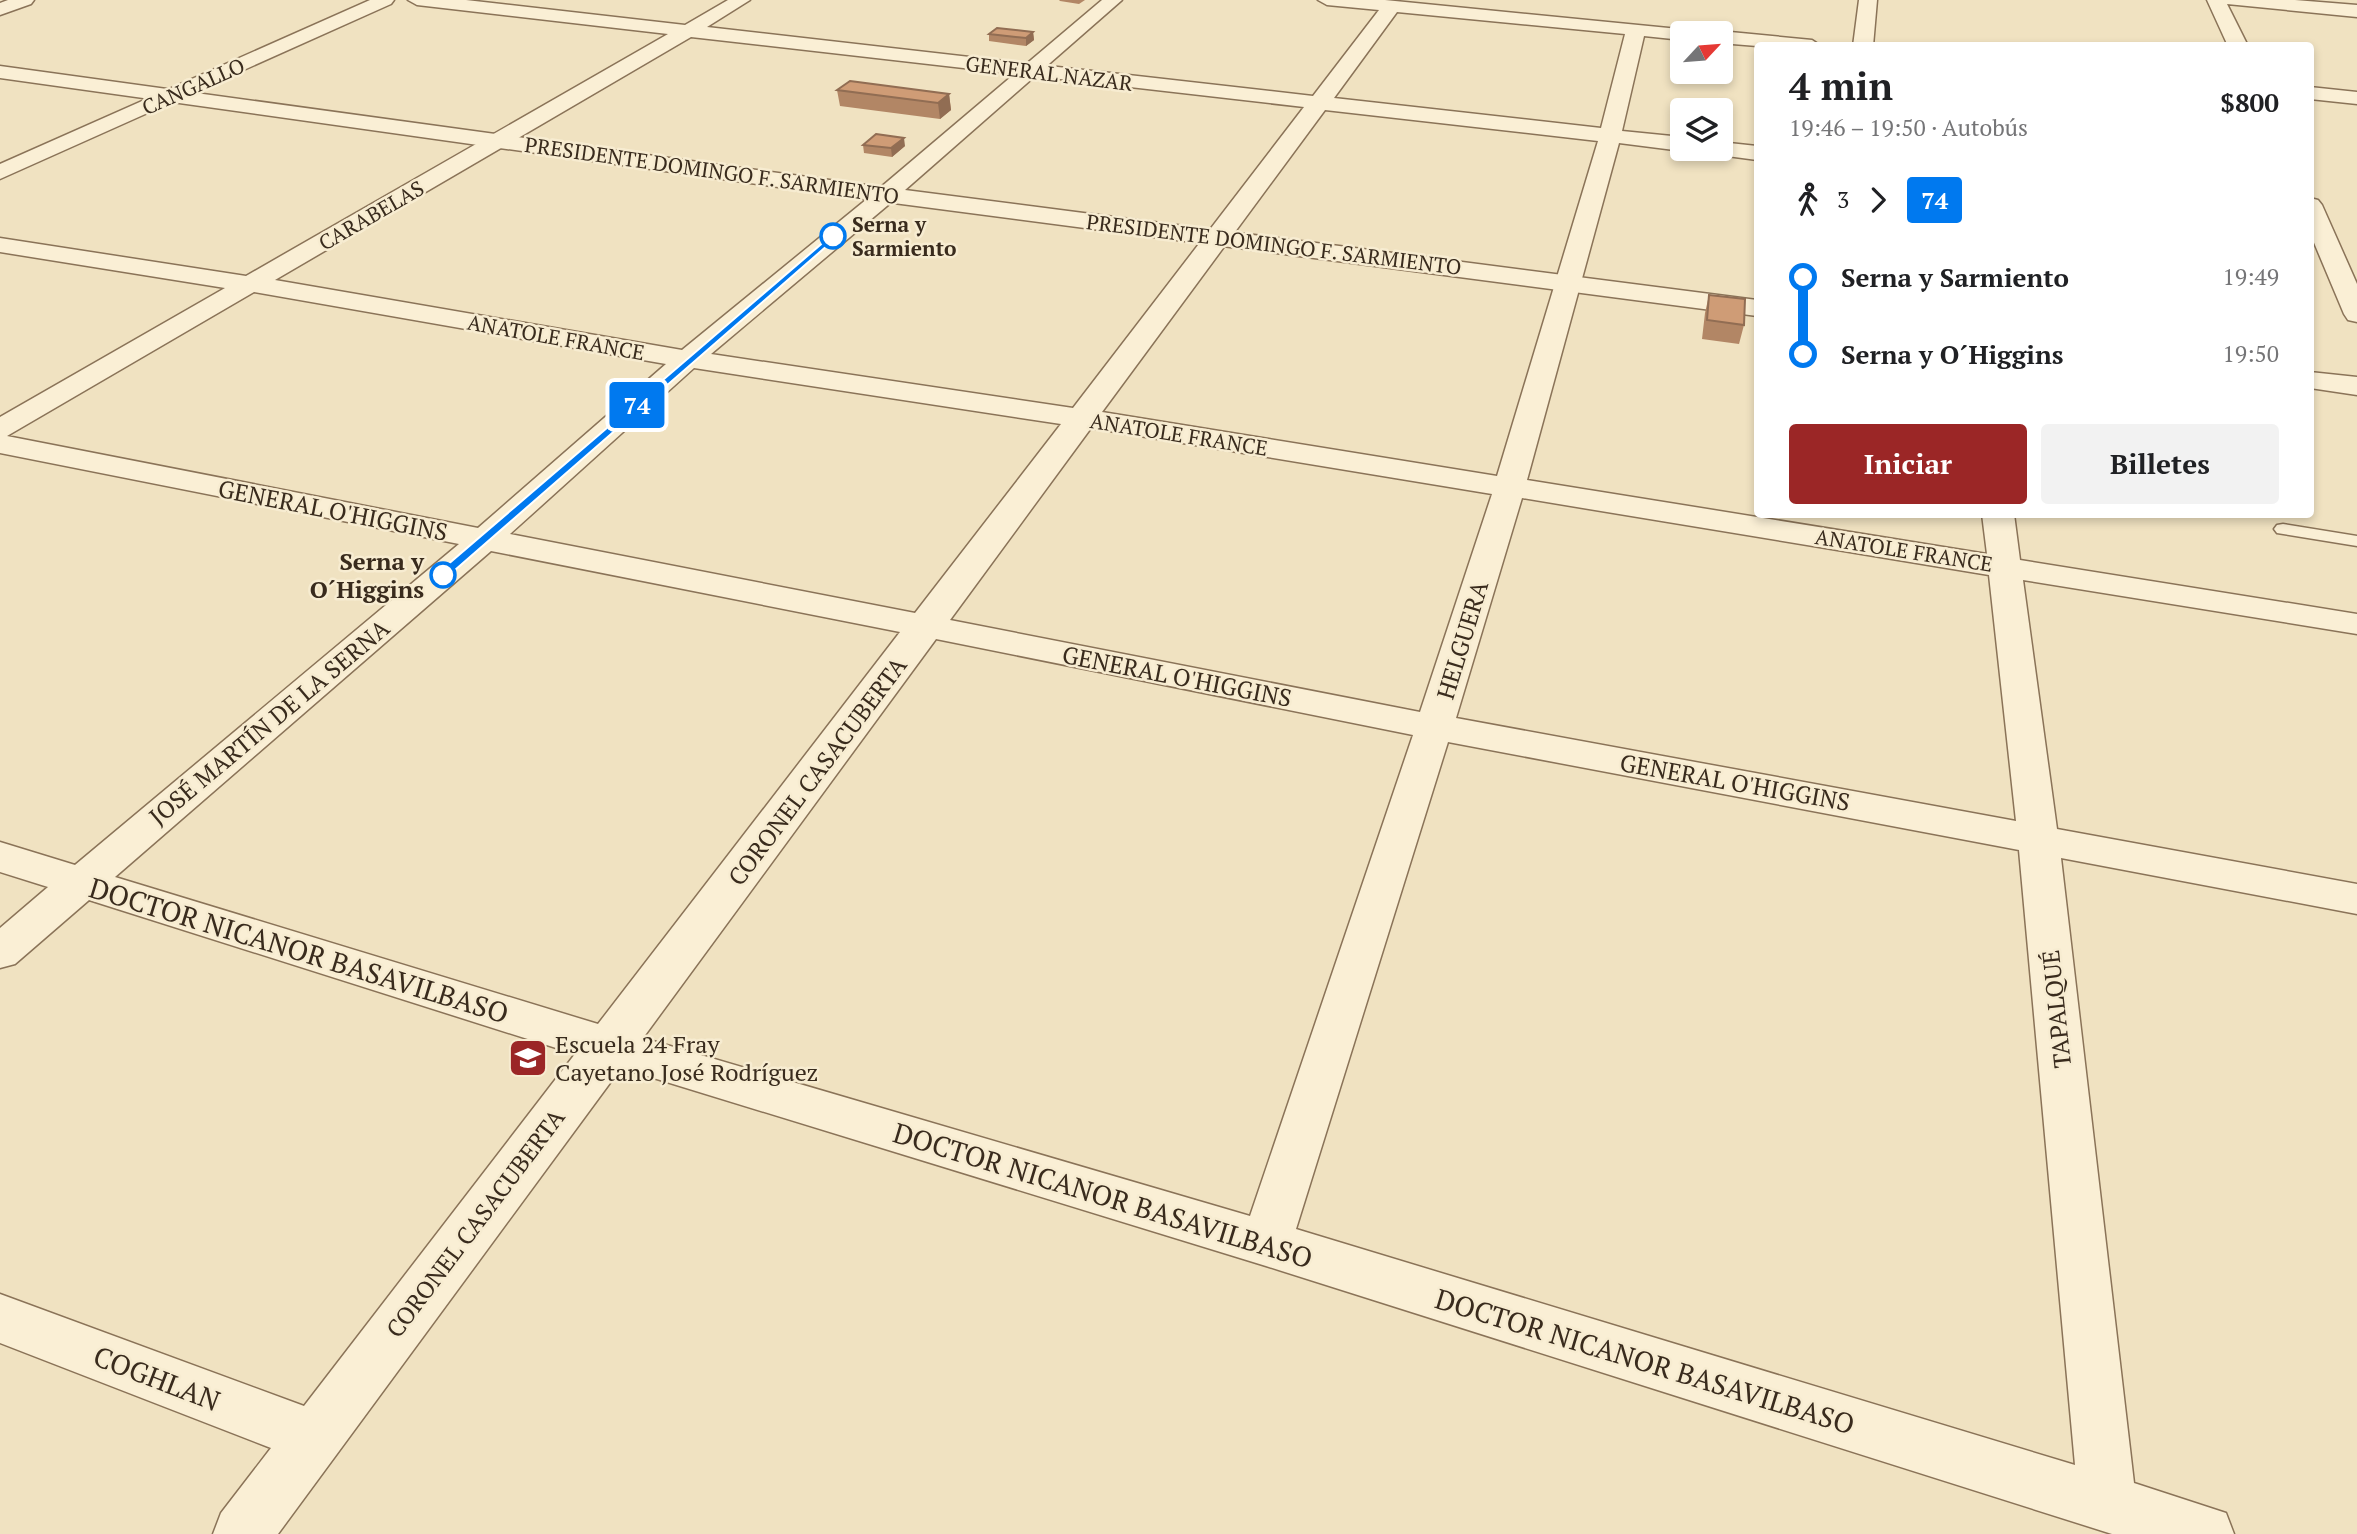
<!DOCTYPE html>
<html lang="es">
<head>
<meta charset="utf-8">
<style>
  body { margin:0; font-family:"PT Serif",serif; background:#f2f2f2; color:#202124; height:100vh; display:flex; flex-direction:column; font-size:26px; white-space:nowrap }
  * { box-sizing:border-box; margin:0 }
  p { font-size:23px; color:#757577 }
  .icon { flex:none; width:38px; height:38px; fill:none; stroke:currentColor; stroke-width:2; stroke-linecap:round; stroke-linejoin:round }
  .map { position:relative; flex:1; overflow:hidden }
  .side { position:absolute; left:1754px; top:42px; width:560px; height:476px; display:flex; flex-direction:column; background:#fff; border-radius:7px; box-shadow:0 4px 10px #0003 }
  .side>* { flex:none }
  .badge { padding:0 14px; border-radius:5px; font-size:24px; line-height:46px }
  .needle { width:46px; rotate:64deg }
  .tools { position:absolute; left:1670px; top:21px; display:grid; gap:14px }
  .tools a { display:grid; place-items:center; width:63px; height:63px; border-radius:7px; background:#fff; box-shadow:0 4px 10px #0003; font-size:35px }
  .map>.badge { position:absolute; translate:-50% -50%; box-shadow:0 0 0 4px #fff }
  .legs { display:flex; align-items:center; gap:10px; height:77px; padding:0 35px; font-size:23px }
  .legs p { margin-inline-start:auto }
  .headline { display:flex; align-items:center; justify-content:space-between; height:119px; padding:0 35px }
  h1 { font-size:38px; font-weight:700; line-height:52px }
  .cta { display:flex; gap:14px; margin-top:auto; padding:14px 35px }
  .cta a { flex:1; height:80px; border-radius:7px; background:#9b2626; color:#fff; font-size:28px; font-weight:700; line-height:80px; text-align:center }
  .cta a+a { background:#f2f2f2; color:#202124 }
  ul { padding:0 35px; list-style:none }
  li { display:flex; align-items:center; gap:24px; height:77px; font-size:26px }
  li i { display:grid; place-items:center; width:10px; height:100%; margin:0 9px; background:currentColor }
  li i::after { content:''; width:18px; height:18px; margin:-9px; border:5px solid; border-radius:50%; background:#fff }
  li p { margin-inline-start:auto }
  li:first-child i { background:linear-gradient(#0000 50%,currentColor 0) }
  li:last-child i { background:linear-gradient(currentColor 50%,#0000 0) }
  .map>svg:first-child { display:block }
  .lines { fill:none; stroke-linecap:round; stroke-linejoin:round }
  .service-casing { stroke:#8a7358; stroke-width:3 }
  .minor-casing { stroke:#8a7358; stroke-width:3 }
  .tertiary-casing { stroke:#8a7358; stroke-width:3 }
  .service { fill:#faefd5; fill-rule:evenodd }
  .minor { fill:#faefd5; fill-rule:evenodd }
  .tertiary { fill:#faefd5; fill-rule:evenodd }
  .wall { fill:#b28665 }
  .shaded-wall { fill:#916d53 }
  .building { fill:#cf9c76; stroke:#916d53; stroke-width:2 }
  .line-1 { fill:#0079ef; stroke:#fff; stroke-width:2 }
  .stop-1-dot { fill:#fff; stroke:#0079ef; stroke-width:3.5 }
  .labels { text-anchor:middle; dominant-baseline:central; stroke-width:5; stroke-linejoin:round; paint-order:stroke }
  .far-street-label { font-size:21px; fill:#392b1d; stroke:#f7ecd1 }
  .far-stop-label { font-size:21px; font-weight:bold; fill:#392b1d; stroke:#f7ecd1; text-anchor:start }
  .street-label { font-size:24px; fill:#392b1d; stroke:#f7ecd1 }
  .stop-label { font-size:24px; font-weight:bold; fill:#392b1d; stroke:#f7ecd1; text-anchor:end }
  .poi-label { font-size:24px; fill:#392b1d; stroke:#f7ecd1; text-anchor:start }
  .near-street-label { font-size:28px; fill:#392b1d; stroke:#f7ecd1 }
</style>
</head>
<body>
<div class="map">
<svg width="2357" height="1534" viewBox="0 0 2357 1534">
  <rect width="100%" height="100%" fill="#f0e2c1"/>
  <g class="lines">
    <g class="service-casing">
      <path id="service" d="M2283,524L2357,536V546L2277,533L2274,529L2277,525Z"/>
    </g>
    <g class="minor-casing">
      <path id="minor" d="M8,0H34L31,4L0,15V3Z
        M370,0H394L391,4L0,179V164Z
        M408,0H466L685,25L728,0H750L707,27L1313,96L1379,10L1327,5L1318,0H1385L1689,30L1691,33H1682V40L1644,36L1622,131L1682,137V149H1690L1682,151L1619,143L1527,480L1987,554L1982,514H2014L2020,560L2357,614V634L2023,580L2057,829L2357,884V914L2061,858L2134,1483L2226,1513L2234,1534H2112L1266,1266L621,1068L278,1534H213L221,1513L271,1448L0,1343V1294L304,1406L575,1054L89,900L15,964L0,968V928L48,887L0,872V842L75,865L459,544L0,453V417L225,288L0,252V238L246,276L668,34L417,5ZM1397,12L1625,34L1601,128L1334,98ZM691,37L1304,107L1073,408L711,354L894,200L898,195L894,190H878L682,350L275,280ZM1325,110L1598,141L1497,476L1102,412ZM254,292L666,364L478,528L7,436ZM694,368L1061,424L915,613L510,534ZM1091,428L1492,494L1420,712L950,620ZM1522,498L1989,575L2016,821L1456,718ZM491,551L900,632L598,1024L115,877ZM936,639L1413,735L1250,1216L643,1038ZM1448,742L2019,850L2075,1465L1296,1229Z
        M1859,0H1877L1873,46H1853Z
        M2207,0H2295L2357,5V17L2227,4L2248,46H2228Z
        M1720,31L1812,40L1821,46H1757L1720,43V33H1713Z
        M2310,87L2357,92V104L2310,99Z
        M1720,142L1757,146V160L1712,154L1709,149H1720Z
        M2310,198L2318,200L2322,205L2357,284V322L2348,320L2344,314L2310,233Z"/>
    </g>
    <g class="tertiary-casing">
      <path id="tertiary" d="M1102,0H1122L905,190L1757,300V316L886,202L0,78V66L881,187Z
        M2310,372L2357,377V395L2310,388Z"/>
    </g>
    <use href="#service" class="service"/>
    <use href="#minor" class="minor"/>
    <use href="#tertiary" class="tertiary"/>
  </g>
  <path class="wall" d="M1059,0H1085L1079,4L1060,1Z
    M1033,32L1034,40L1026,46L989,41V34Z
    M837,90L949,94L951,110L940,119L840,106Z
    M863,145L905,146L892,157L864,153Z
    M1709,295L1744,325L1739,344L1702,339L1705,313Z"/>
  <path class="shaded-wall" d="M1033,32L1034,40L1026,46V38Z
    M949,94L951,110L940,119L938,103Z
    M904,138L905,146L892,157L891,148Z"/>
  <path class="building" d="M997,28L1033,32L1026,38L989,34Z
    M850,81L949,94L938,103L837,90Z
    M876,134L904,138L891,148L863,145Z
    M1709,295L1745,299L1744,325L1707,320Z"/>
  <path class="line-1" d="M833,234L836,238L447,577H439V572Z"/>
  <defs>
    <g id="school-square" transform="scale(2.0125)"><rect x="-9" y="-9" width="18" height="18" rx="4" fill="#9b2626" stroke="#f7ecd1"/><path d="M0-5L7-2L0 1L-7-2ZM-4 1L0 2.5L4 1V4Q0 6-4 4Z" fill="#fff"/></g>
  </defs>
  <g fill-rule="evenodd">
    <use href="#school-square" x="528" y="1058"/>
  </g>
  <g class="stop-1-dot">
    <circle cx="833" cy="236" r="12"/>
    <circle cx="443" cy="575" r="12"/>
  </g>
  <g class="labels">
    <g class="far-street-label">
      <text transform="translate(1049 73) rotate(7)">GENERAL NAZAR</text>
      <text transform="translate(193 86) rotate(-24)">CANGALLO</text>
      <text transform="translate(712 170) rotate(8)">PRESIDENTE DOMINGO F. SARMIENTO</text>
      <text transform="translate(371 215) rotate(-30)">CARABELAS</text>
      <text transform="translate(1274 244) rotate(7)">PRESIDENTE DOMINGO F. SARMIENTO</text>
      <text transform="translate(556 337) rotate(10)">ANATOLE FRANCE</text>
      <text transform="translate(1179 434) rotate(9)">ANATOLE FRANCE</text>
      <text transform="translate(1904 550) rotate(9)">ANATOLE FRANCE</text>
    </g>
    <g class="far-stop-label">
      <text x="852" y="224">Serna y<tspan x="852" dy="24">Sarmiento</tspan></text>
    </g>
    <g class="street-label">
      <text transform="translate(333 510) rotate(11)">GENERAL O'HIGGINS</text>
      <text transform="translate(1462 640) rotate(-73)">HELGUERA</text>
      <text transform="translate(1177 676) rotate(11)">GENERAL O'HIGGINS</text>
      <text transform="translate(269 722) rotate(-40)">JOSÉ MARTÍN DE LA SERNA</text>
      <text transform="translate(817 771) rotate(-53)">CORONEL CASACUBERTA</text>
      <text transform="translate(1735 782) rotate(10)">GENERAL O'HIGGINS</text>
      <text transform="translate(2056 1009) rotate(-96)">TAPALQUÉ</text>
      <text transform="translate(475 1223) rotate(-53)">CORONEL CASACUBERTA</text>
    </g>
    <g class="stop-label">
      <text x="424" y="561">Serna y<tspan x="424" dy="28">O´Higgins</tspan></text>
    </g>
    <g class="poi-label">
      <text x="555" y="1044">Escuela 24 Fray<tspan x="555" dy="28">Cayetano José Rodríguez</tspan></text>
    </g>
    <g class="near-street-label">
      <text transform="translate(299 950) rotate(17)">DOCTOR NICANOR BASAVILBASO</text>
      <text transform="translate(1103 1195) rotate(17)">DOCTOR NICANOR BASAVILBASO</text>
      <text transform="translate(1645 1361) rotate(17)">DOCTOR NICANOR BASAVILBASO</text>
      <text transform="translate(157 1378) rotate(21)">COGHLAN</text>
    </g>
  </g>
</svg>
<div class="tools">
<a><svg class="needle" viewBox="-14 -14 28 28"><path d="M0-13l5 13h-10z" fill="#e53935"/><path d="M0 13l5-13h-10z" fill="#757577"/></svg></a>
<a><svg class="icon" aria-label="layers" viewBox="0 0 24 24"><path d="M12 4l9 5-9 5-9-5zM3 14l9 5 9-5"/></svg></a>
</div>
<b class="badge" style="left:637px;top:405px;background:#0079ef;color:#fff">74</b>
<section class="side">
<div class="headline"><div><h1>4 min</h1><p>19:46 – 19:50 · Autobús</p></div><b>$800</b></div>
<div class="legs"><svg class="icon" aria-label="walk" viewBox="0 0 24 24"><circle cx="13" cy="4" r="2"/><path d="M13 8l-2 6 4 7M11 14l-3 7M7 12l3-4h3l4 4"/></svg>3<svg class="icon" aria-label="forward" viewBox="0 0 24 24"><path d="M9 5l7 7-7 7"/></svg><b class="badge" style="background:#0079ef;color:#fff">74</b></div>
<ul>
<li><i style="color:#0079ef"></i><b>Serna y Sarmiento</b><p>19:49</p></li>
<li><i style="color:#0079ef"></i><b>Serna y O´Higgins</b><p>19:50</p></li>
</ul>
<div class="cta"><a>Iniciar</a><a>Billetes</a></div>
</section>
</div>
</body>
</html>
